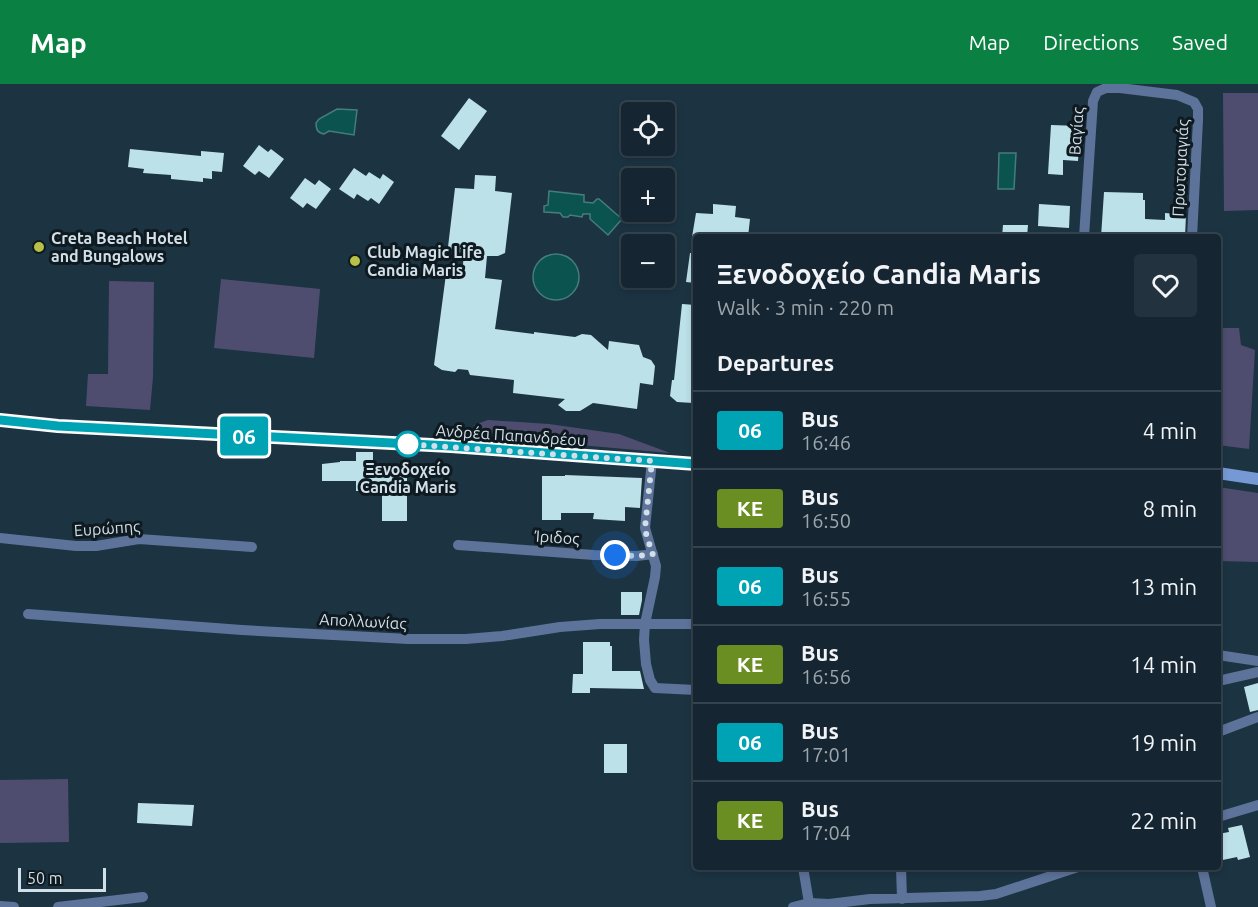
<!DOCTYPE html>
<html lang="en">
<head>
<meta charset="utf-8">
<style>
  body { margin:0; font-family:Ubuntu,sans-serif; background:#22323e; color:#f1f3f6; height:100vh; display:flex; flex-direction:column; font-size:22px; white-space:nowrap }
  * { box-sizing:border-box; margin:0 }
  p { font-size:20px; color:#9da5ac }
  .icon { flex:none; width:33px; height:33px; fill:none; stroke:currentColor; stroke-width:2; stroke-linecap:round; stroke-linejoin:round }
  .map { position:relative; flex:1; overflow:hidden }
  .panel { position:absolute; left:693px; top:150px; width:528px; height:636px; display:flex; flex-direction:column; background:#152632; border-radius:6px; box-shadow:0 3px 9px #0003,0 0 0 2px #34434d }
  .panel>* { flex:none }
  .badge { padding:0 12px; border-radius:4px; font-size:21px; line-height:39px }
  .controls { position:absolute; left:621px; top:18px; display:grid; gap:12px }
  .controls a { display:grid; place-items:center; width:54px; height:54px; border-radius:6px; background:#152632; box-shadow:0 3px 9px #0003,0 0 0 2px #34434d; font-size:30px }
  .scale { position:absolute; left:18px; bottom:15px; width:88px; box-sizing:border-box; padding-left:6px; border:3px solid #d1dfe8; border-top:0; font-size:16px; line-height:21px; white-space:nowrap; color:#d1dfe8; -webkit-text-stroke:4px #0f1a20; paint-order:stroke }
  .you { position:absolute; width:30px; height:30px; margin:-15px; border:4px solid #fff; border-radius:50%; background:#1a73e8; box-shadow:0 0 0 9px #1a73e833 }
  .map>.badge { position:absolute; translate:-50% -50%; box-shadow:0 0 0 3px #fff }
  h2 { padding:0 24px; font-size:22px; line-height:54px }
  .round { display:grid; place-items:center; flex:none; width:63px; height:63px; border-radius:6px; background:#22323e }
  .summary { display:flex; align-items:center; justify-content:space-between; height:102px; padding:0 24px }
  h1 { font-size:28px; font-weight:600; line-height:45px }
  ul { padding:0; list-style:none }
  li { display:flex; align-items:center; gap:18px; height:78px; padding:0 24px; border-top:2px solid #34434d }
  li div { flex:1 }
  li b { display:block; font-size:22px }
  li em { font-style:normal }
  li .badge { min-width:66px; font-weight:700; text-align:center }
  header { display:flex; align-items:center; gap:36px; box-sizing:border-box; height:84px; padding:0 30px; background:#0b8043; color:#fff }
  header strong { font-size:28px }
  nav { display:flex; gap:33px; margin-inline-start:auto; font-size:21px }
  .map>svg:first-child { display:block }
  .green { fill:#4f4d6f }
  .water { fill:#0a534e; stroke:#467d7c; stroke-width:1.5 }
  .building { fill:#bde1e9 }
  .lines { fill:none; stroke-linecap:round; stroke-linejoin:round }
  .minor { stroke:#5d7399; stroke-width:10 }
  .secondary { stroke:#7698d4; stroke-width:12 }
  .line-casing { stroke:#fff; stroke-width:14 }
  .line { stroke:#00a3b4; stroke-width:9 }
  .walk { stroke:#d1dfe8; stroke-width:6; stroke-dasharray:0 10.8 }
  .poi-dot { fill:#b8c147; stroke:#0f1a20; stroke-width:2 }
  .stop-dot { fill:#fff; stroke:#00a3b4; stroke-width:3 }
  .labels { text-anchor:middle; dominant-baseline:central; stroke-width:6; stroke-linejoin:round; paint-order:stroke }
  .street-label { font-size:16px; fill:#d1dfe8; stroke:#0f1a20 }
  .poi-label { font-size:16px; font-weight:bold; fill:#d1dfe8; stroke:#0f1a20; text-anchor:start }
  .stop-label { font-size:16px; font-weight:bold; fill:#d1dfe8; stroke:#0f1a20 }
</style>
</head>
<body>
<header>
<strong>Map</strong>
<nav><a>Map</a><a>Directions</a><a>Saved</a></nav>
</header>
<div class="map">
<svg width="1258" height="823" viewBox="0 0 1258 823">
  <rect width="100%" height="100%" fill="#1c3342"/>
  <path class="green" d="M1223,9H1258V126L1224,127Z
    M221,195L320,205L314,274L214,264Z
    M109,197L154,198L153,293L150,326L86,322L88,290H108Z
    M1218,244H1239L1241,261L1255,266L1249,365L1218,361Z
    M488,336L549,340L619,350L670,369L591,362L515,351L474,348V341Z
    M1218,403L1258,409V478L1218,477Z
    M68,695L69,758L0,759V696Z"/>
  <path class="water" d="M337,25L357,26L354,51L329,47L324,50C318,49 316,46 316,39L319,35Z
    M999,69H1016L1014,105H998Z
    M549,107L584,111V118L593,119L597,115H599L622,135L608,151L590,135V130H583L582,133L570,131L568,133H563L560,129L544,128V122L548,121Z
    M533 193a23 23 0 1 1 46 0a23 23 0 1 1-46 0Z"/>
  <path class="building" d="M469,14L487,27L459,66L441,52Z
    M1051,41L1080,42L1078,77L1063,76V91L1048,90Z
    M259,61L268,68L271,65L284,75L269,94L259,87L255,91L243,82Z
    M130,65L201,72V67L224,69L222,88L212,87V95L203,94V98L171,95V91L143,89L144,85L128,83Z
    M354,84L366,92L369,88L380,95L383,90L394,98L379,120L371,114L368,117L357,110L354,115L339,105Z
    M475,91L496,92L495,107L512,109L505,169L498,172H487L485,194L502,196L495,245L534,250V248L575,253L582,250L591,251L608,266L609,257L639,261L643,273L651,276L655,282L653,301L640,299L637,325L593,319L580,327H566L558,321L565,315L513,309L514,296L470,291L468,286L458,285L455,288L442,286L434,281L446,190L462,192L464,169L455,168L448,163L455,104L474,105Z
    M305,94L315,101L319,96L331,105L316,125L307,119L303,124L290,114Z
    M1104,108L1143,109V116H1145V135L1165,136V129L1186,131L1185,153H1163V151L1135,150V153H1101Z
    M713,120L736,122L735,133L750,135L748,153H692L696,129L713,130Z
    M1039,120L1070,122L1069,144L1038,142Z
    M1003,141H1028L1027,153H1002Z
    M690,169H696V199L686,198Z
    M682,220L696,221V314L693,319L677,318L670,312L672,296H674Z
    M356,368H373V391H407V437H382V407H356V397H322V380L340,378V377H356Z
    M565,391L642,394L640,424L625,423V437L593,435L594,429H561V436H542V392H565Z
    M621,508H642V516L639,531H621Z
    M583,558H610V562H612V587H640L644,605L590,604V609H572L573,590H583Z
    M1258,599V626L1250,628L1244,603Z
    M604,660H627V689H604Z
    M138,719L194,721L192,742L137,739Z
    M1242,741L1250,773L1238,776L1237,773L1218,777V750L1229,748L1228,744Z"/>
  <g class="lines">
    <path class="minor" d="M1084,153L1093,17L1097,8L1106,4H1120L1177,11L1194,18L1198,25V36L1192,153
      M652,377L645,444L656,482L655,493L645,540L644,556L646,580L650,596L655,604L696,606
      M0,454L76,462H96L139,455L252,463
      M458,461L594,471L637,472L653,470
      M28,530L242,546L408,555H466L502,552L560,543L600,540H696
      M1218,571L1258,577
      M1218,597L1258,588
      M1218,648L1258,633
      M1218,733L1258,721
      M803,783L809,819
      M901,783L902,815
      M1202,783L1211,823
      M0,822L14,823
      M58,823L143,813
      M793,823L809,819L829,820L870,815L980,812L996,810L1078,783"/>
    <path class="secondary" d="M0,336L58,342L451,362L696,380
      M1218,389L1258,395"/>
  </g>
  <g class="lines">
    <g class="line-casing">
      <path id="line" d="M0,336L58,342L451,362L696,380"/>
    </g>
    <use href="#line" class="line"/>
    <path class="walk" d="M408,360H405L652,377L645,444L647,454L653,470L637,472L615,471"/>
  </g>
  <g class="poi-dot">
    <circle cx="39" cy="163" r="6"/>
    <circle cx="355" cy="177" r="6"/>
  </g>
  <circle class="stop-dot" cx="408" cy="360" r="12"/>
  <g class="labels">
    <g class="street-label">
      <text transform="translate(1076 47) rotate(-86)">Βαγίας</text>
      <text transform="translate(1180 84) rotate(-87)">Πρωτομαγιάς</text>
      <text transform="translate(511 351) rotate(4)">Ανδρέα Παπανδρέου</text>
      <text transform="translate(107 444) rotate(-4)">Ευρώπης</text>
      <text transform="translate(557 453) rotate(4)">Ίριδος</text>
      <text transform="translate(363 537) rotate(3)">Απολλωνίας</text>
    </g>
    <g class="poi-label">
      <text x="51" y="154">Creta Beach Hotel<tspan x="51" dy="18">and Bungalows</tspan></text>
      <text x="367" y="168">Club Magic Life<tspan x="367" dy="18">Candia Maris</tspan></text>
    </g>
    <g class="stop-label">
      <text x="408" y="385">Ξενοδοχείο<tspan x="408" dy="18">Candia Maris</tspan></text>
    </g>
  </g>
</svg>
<div class="controls">
<a><svg class="icon" aria-label="locate" viewBox="0 0 24 24"><circle cx="12" cy="12" r="6"/><path d="M12 2v4M12 18v4M2 12h4M18 12h4"/></svg></a>
<a>+</a>
<a>−</a>
</div>
<div class="scale">50 m</div>
<div class="you" style="left:615px;top:471px"></div>
<b class="badge" style="left:244px;top:352px;background:#00a3b4;color:#fff">06</b>
<section class="panel">
<div class="summary"><div><h1>Ξενοδοχείο Candia Maris</h1><p>Walk · 3 min · 220 m</p></div><a class="round"><svg class="icon" aria-label="heart" viewBox="0 0 24 24"><path d="M12 20l-8-8c-3-5 5-10 8-4 3-6 11-1 8 4z"/></svg></a></div>
<h2>Departures</h2>
<ul>
<li><span class="badge" style="background:#00a3b4;color:#fff">06</span><div><b>Bus</b><p>16:46</p></div><em>4 min</em></li>
<li><span class="badge" style="background:#6b8e23;color:#fff">KE</span><div><b>Bus</b><p>16:50</p></div><em>8 min</em></li>
<li><span class="badge" style="background:#00a3b4;color:#fff">06</span><div><b>Bus</b><p>16:55</p></div><em>13 min</em></li>
<li><span class="badge" style="background:#6b8e23;color:#fff">KE</span><div><b>Bus</b><p>16:56</p></div><em>14 min</em></li>
<li><span class="badge" style="background:#00a3b4;color:#fff">06</span><div><b>Bus</b><p>17:01</p></div><em>19 min</em></li>
<li><span class="badge" style="background:#6b8e23;color:#fff">KE</span><div><b>Bus</b><p>17:04</p></div><em>22 min</em></li>
</ul>
</section>
</div>
</body>
</html>
